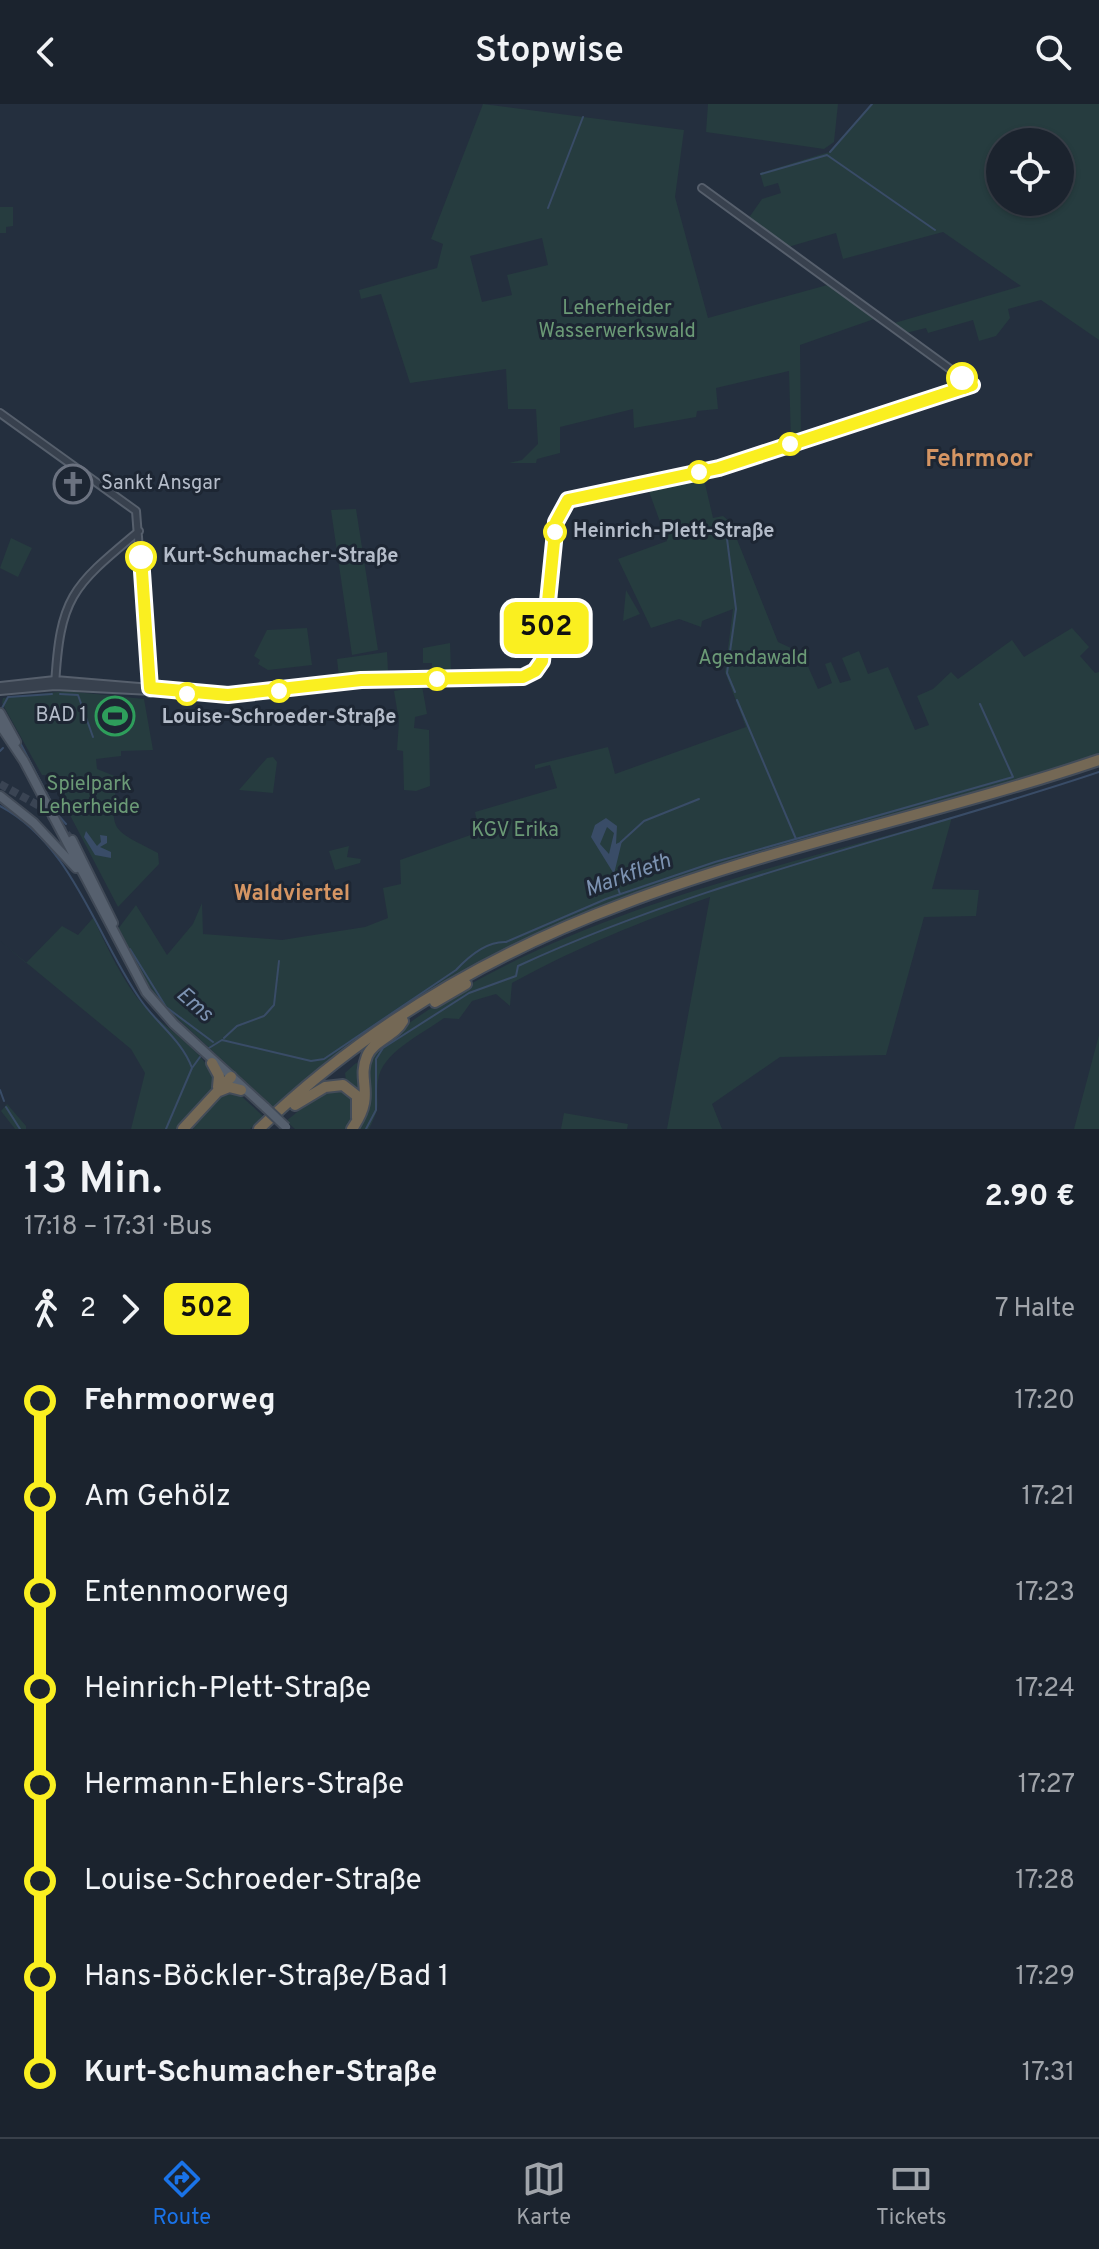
<!DOCTYPE html>
<html lang="de">
<head>
<meta charset="utf-8">
<style>
  body { margin:0; font-family:Overpass,sans-serif; background:#242b36; color:#f1f3f6; height:100vh; display:flex; flex-direction:column; font-size:30px; white-space:nowrap }
  * { box-sizing:border-box; margin:0 }
  p { font-size:26px; color:#a0a4aa }
  .icon { flex:none; width:44px; height:44px; fill:none; stroke:currentColor; stroke-width:2; stroke-linecap:round; stroke-linejoin:round }
  .map { position:relative; height:1025px; overflow:hidden }
  .side { display:flex; flex-direction:column; background:#1b232e; flex:1 }
  .side>* { flex:none }
  .badge { padding:0 16px; border-radius:12px; font-size:28px; line-height:52px }
  .controls { position:absolute; left:986px; top:24px; display:grid; gap:16px }
  .controls a { display:grid; place-items:center; width:88px; height:88px; border-radius:50%; background:#1b232e; box-shadow:0 2px 6px #0004,0 0 0 2px #39404a; font-size:40px }
  .map>.badge { position:absolute; translate:-50% -50%; box-shadow:0 0 0 4px #fff }
  .legs { display:flex; align-items:center; gap:12px; height:88px; padding:0 24px; font-size:26px }
  .legs p { margin-inline-start:auto }
  .overview { display:flex; align-items:center; justify-content:space-between; height:136px; padding:0 24px }
  h1 { font-size:44px; font-weight:600; line-height:60px }
  ul { padding:0 24px; list-style:none }
  li { display:flex; align-items:center; gap:28px; height:96px; font-size:30px }
  li i { display:grid; place-items:center; width:12px; height:100%; margin:0 10px; background:currentColor }
  li i::after { content:''; width:20px; height:20px; margin:-10px; border:6px solid; border-radius:50%; background:#1b232e }
  li p { margin-inline-start:auto }
  li:first-child i { background:linear-gradient(#0000 50%,currentColor 0) }
  li:last-child i { background:linear-gradient(currentColor 50%,#0000 0) }
  header { display:flex; justify-content:space-between; align-items:center; height:104px; padding:0 24px; background:#1b232e; font-size:36px; font-weight:600 }
  .tab-bar { display:flex; justify-content:space-around; align-items:center; height:112px; border-top:2px solid #39404a; background:#1b232e; font-size:22px; color:#a0a4aa }
  .tab-bar a { display:grid; justify-items:center; gap:4px }
  .tab-bar .on { color:#1a73e8 }
  .map>svg:first-child { display:block }
  .green { fill:#263c3f; fill-rule:evenodd }
  .water { fill:#394c67; fill-rule:evenodd }
  .lines { fill:none; stroke-linecap:round; stroke-linejoin:round }
  .stream { stroke:#394c67; stroke-width:2 }
  .primary-tunnel { stroke:#3a4453; stroke-width:8; stroke-dasharray:8 4; stroke-linecap:butt }
  .tertiary-casing { stroke:#565f6c; stroke-width:10 }
  .primary-casing { stroke:#414a57; stroke-width:12 }
  .motorway-casing { stroke:#434c59; stroke-width:14 }
  .tertiary { stroke:#38414e; stroke-width:6 }
  .primary { stroke:#56606e; stroke-width:8 }
  .motorway { stroke:#746855; stroke-width:10 }
  .primary-bridge-casing { stroke:#414a57; stroke-width:12; stroke-linecap:butt }
  .primary-bridge { stroke:#56606e; stroke-width:8 }
  .line-1-casing { stroke:#fff; stroke-width:18 }
  .line-1 { stroke:#faef20; stroke-width:12 }
  .stop-1-dot { fill:#fff; stroke:#faef20; stroke-width:4 }
  .labels { text-anchor:middle; dominant-baseline:central; stroke-width:6; stroke-linejoin:round; paint-order:stroke }
  .park-label { font-size:20px; fill:#6b9a76; stroke:#1d2633 }
  .poi-label { font-size:20px; fill:#b4bcc9; stroke:#1d2633; text-anchor:start }
  .stop-label { font-size:20px; font-weight:bold; fill:#b4bcc9; stroke:#1d2633; text-anchor:start }
  .water-label { font-size:22px; font-style:italic; fill:#7c92b1; stroke:#1d2633 }
  .neighbourhood-label { font-size:22px; font-weight:bold; fill:#d59563; stroke:#1d2633 }
  .quarter-label { font-size:24px; font-weight:bold; fill:#d59563; stroke:#1d2633 }
</style>
</head>
<body>
<header><svg class="icon" aria-label="back" viewBox="0 0 24 24"><path d="M15 5l-7 7 7 7"/></svg>Stopwise<svg class="icon" aria-label="search" viewBox="0 0 24 24"><circle cx="10" cy="10" r="6"/><path d="M15 15l6 6"/></svg></header>
<div class="map">
<svg width="1099" height="1025" viewBox="0 0 1099 1025">
  <rect width="100%" height="100%" fill="#242f3e"/>
  <path class="green" d="M483,0L684,26L675,93L708,214L831,180L877,214L800,241L801,334L791,338L789,267L716,284L718,305L697,307L696,313L634,324L633,305L560,323V349L537,355L536,359H509L522,356L538,340L536,305H508L506,265L410,279L381,190L361,195L359,186L437,164L443,140L431,135ZM542,134L548,161L507,171L512,191L482,198L470,152Z
    M708,0H838L834,38L824,45L706,28Z
    M871,0H1099V236L1041,196L1008,205L1010,214L996,232L979,237L973,216L928,229L926,224L906,229L891,220L1021,182L943,128L843,155L836,129L788,143L748,115L762,95L781,89L778,79L764,83L760,69L829,48ZM1000,38H1060V98H1000Z
    M0,103H13V122L6,123V129H0Z
    M703,371L713,414L723,412L730,418L778,538L802,549L818,585L832,579L825,560L831,558L840,579L851,576L842,554L859,547L868,570L888,563L915,626L929,621L917,592L933,585L951,568L958,575L1012,536L1024,553L1072,524L1089,543L1080,552L1095,569L1099,568V651C934,711 758,739 596,805C477,854 372,922 273,1003L163,901L139,868L118,825L136,801L167,851L193,820L202,799L203,830L282,836L365,823L388,814L383,784L401,780L400,756L479,728L475,708L557,684L550,661L535,665V661L608,643L615,670L746,623L725,568L733,505L702,517L701,523L679,515L651,524L618,455L667,437L647,382Z
    M356,405L378,546L352,551L331,406Z
    M11,434L32,444L18,473L0,464Z
    M626,486L640,510L623,517Z
    M307,524L312,561L268,566L258,560L260,556L254,552L267,526Z
    M450,539L451,569L432,570V559H423V544Z
    M387,548L388,567L339,573L337,555Z
    M422,582L427,610L415,613L414,624L429,626L430,682L416,687L404,686L403,647L397,646L399,617L394,587Z
    M66,587L144,595L153,646L121,647V652L96,655L97,665L117,673C111,729 108,723 158,749L159,760L118,803L49,671H42L2,599L3,594Z
    M273,653L277,658L273,689L239,686L267,654Z
    M952,713L932,785L979,786L976,812L924,813L886,951L780,953L712,1000L722,1025H667L710,793C637,819 580,842 512,879L510,902L496,890L472,897L459,915L444,914C423,930 381,948 378,977C375,1003 383,997 369,1025H354C378,991 362,981 373,947C529,816 760,769 952,713Z
    M349,742L347,753L361,755L360,759L335,766L329,747Z
    M93,814C108,844 122,877 144,902C167,926 201,944 215,975L211,988L179,1025H131L145,969L131,945L0,837L26,859L62,822L78,831Z
    M1099,931V1025H1074Z
    M356,959L361,960L363,996L357,984L346,977L345,969Z
    M338,983L353,992L355,1010L345,1025H295L286,1017L327,984Z
    M230,988L239,990L263,1012L250,1025H193C200,1009 214,994 230,988Z
    M7,1000L26,1022V1025H15L1,1007Z
    M564,1009L628,1020L627,1025H561Z"/>
  <path class="water" d="M606,714L617,722L616,740L622,737L614,770L591,733L595,721ZM607,723L614,729L609,750L600,740Z
    M86,727L97,742L101,738L100,731L107,732V739L100,743L111,748V754L95,751L84,733Z"/>
  <g class="lines">
    <path class="stream" d="M830,48L872,0
      M761,70L827,51L935,126
      M548,104L583,13
      M726,427L736,505L727,569L735,588
      M52,590L8,593L2,604L58,711L66,720
      M60,590L78,591L93,633
      M737,596L796,735
      M0,647L3,644
      M0,702C72,740 96,832 140,895C156,919 182,936 192,964
      M621,738L644,717L699,695
      M613,770L620,790
      M130,845L166,903L213,938
      M265,911L274,901L279,857
      M224,934L237,922L264,912
      M209,944L222,936L311,957L324,955L456,866C469,852 486,837 506,838L606,795L715,758L1013,673L980,600
      M0,986L4,997
      M6,1003L20,1025
      M166,1025L192,964L200,953
      M366,1025L376,1006V955L383,944L469,889L516,872L518,862C704,776 906,733 1099,668"/>
    <path class="primary-tunnel" d="M0,680L43,704L72,736"/>
    <g class="tertiary-casing">
      <path id="tertiary" d="M702,84L972,281
        M0,309L136,407L150,589
        M0,582L55,576L151,584
        M55,582C60,492 72,483 139,427
        M0,587L55,582L228,591L361,576L523,573L535,567L542,557L556,418L568,396L719,364L972,281"/>
    </g>
    <g class="primary-casing">
      <path id="primary" d="M0,609L16,638
        M0,621L24,657L146,888L174,920L266,1004
        M0,692L34,719L76,764
        M72,736L113,819"/>
    </g>
    <g class="motorway-casing">
      <path id="motorway" d="M435,898L466,880
        M212,959L219,972L218,983
        M219,987L229,983L241,986
        M295,1001L325,983L343,981L357,992V1014
        M183,1025L231,973
        M259,1025C363,925 488,850 623,800C778,741 942,709 1099,656
        M352,1025C377,989 356,979 367,952C374,936 395,932 403,917"/>
    </g>
    <use href="#tertiary" class="tertiary"/>
    <use href="#primary" class="primary"/>
    <use href="#motorway" class="motorway"/>
    <g class="primary-bridge-casing">
      <path id="primary-bridge" d="M266,1004L286,1023"/>
    </g>
    <use href="#primary-bridge" class="primary-bridge"/>
  </g>
  <g class="lines">
    <g class="line-1-casing">
      <path id="line-1" d="M141,453L150,584L228,591L361,576L523,573L535,567L542,557L556,418L568,396L719,364L972,281L962,274"/>
    </g>
    <use href="#line-1" class="line-1"/>
  </g>
  <defs>
    <g id="church-ring" transform="scale(2)"><circle r="9.5" fill="#1d2633" stroke="#6b7280" stroke-width="1.5"/><path d="M-1.2-6h2.4v3.5h3.3v2.4h-3.3V6h-2.4V-.1h-3.3v-2.4h3.3Z" fill="#6b7280"/></g>
    <g id="stadium-ring" transform="scale(2)"><circle r="9.5" fill="#1d2633" stroke="#2e9e5b" stroke-width="1.5"/><path d="M0-5a6.5 5 0 1 0 0 10a6.5 5 0 1 0 0-10ZM-3.5-1.8h7v3.6h-7Z" fill="#2e9e5b"/></g>
  </defs>
  <g fill-rule="evenodd">
    <use href="#church-ring" x="73" y="380"/>
    <use href="#stadium-ring" x="115" y="612"/>
  </g>
  <g class="stop-1-dot">
    <circle cx="962" cy="274" r="14"/>
    <circle cx="790" cy="340" r="10"/>
    <circle cx="699" cy="368" r="10"/>
    <circle cx="555" cy="428" r="10"/>
    <circle cx="141" cy="453" r="14"/>
    <circle cx="437" cy="575" r="10"/>
    <circle cx="279" cy="587" r="10"/>
    <circle cx="187" cy="590" r="10"/>
  </g>
  <g class="labels">
    <g class="park-label">
      <text x="617" y="205">Leherheider<tspan x="617" dy="23">Wasserwerkswald</tspan></text>
      <text x="753" y="555">Agendawald</text>
      <text x="89" y="681">Spielpark<tspan x="89" dy="23">Leherheide</tspan></text>
      <text x="515" y="727">KGV Erika</text>
    </g>
    <g class="poi-label">
      <text x="101" y="380">Sankt Ansgar</text>
      <text x="87" y="612" text-anchor="end">BAD 1</text>
    </g>
    <g class="stop-label">
      <text x="573" y="428">Heinrich-Plett-Straße</text>
      <text x="163" y="453">Kurt-Schumacher-Straße</text>
      <text x="279" y="614" text-anchor="middle">Louise-Schroeder-Straße</text>
    </g>
    <g class="water-label">
      <text transform="translate(628 772) rotate(-20)">Markfleth</text>
      <text transform="translate(194 901) rotate(41)">Ems</text>
    </g>
    <g class="neighbourhood-label">
      <text x="292" y="790">Waldviertel</text>
    </g>
    <g class="quarter-label">
      <text x="979" y="356">Fehrmoor</text>
    </g>
  </g>
</svg>
<div class="controls">
<a><svg class="icon" aria-label="locate" viewBox="0 0 24 24"><circle cx="12" cy="12" r="6"/><path d="M12 2v4M12 18v4M2 12h4M18 12h4"/></svg></a>
</div>
<b class="badge" style="left:546px;top:524px;background:#faef20;color:#111">502</b>
</div>
<section class="side">
<div class="overview"><div><h1>13 Min.</h1><p>17:18 – 17:31 · Bus</p></div><b>2.90 €</b></div>
<div class="legs"><svg class="icon" aria-label="walk" viewBox="0 0 24 24"><circle cx="13" cy="4" r="2"/><path d="M13 8l-2 6 4 7M11 14l-3 7M7 12l3-4h3l4 4"/></svg>2<svg class="icon" aria-label="forward" viewBox="0 0 24 24"><path d="M9 5l7 7-7 7"/></svg><b class="badge" style="background:#faef20;color:#111">502</b><p>7 Halte</p></div>
<ul>
<li><i style="color:#faef20"></i><b>Fehrmoorweg</b><p>17:20</p></li>
<li><i style="color:#faef20"></i><span>Am Gehölz</span><p>17:21</p></li>
<li><i style="color:#faef20"></i><span>Entenmoorweg</span><p>17:23</p></li>
<li><i style="color:#faef20"></i><span>Heinrich-Plett-Straße</span><p>17:24</p></li>
<li><i style="color:#faef20"></i><span>Hermann-Ehlers-Straße</span><p>17:27</p></li>
<li><i style="color:#faef20"></i><span>Louise-Schroeder-Straße</span><p>17:28</p></li>
<li><i style="color:#faef20"></i><span>Hans-Böckler-Straße/Bad 1</span><p>17:29</p></li>
<li><i style="color:#faef20"></i><b>Kurt-Schumacher-Straße</b><p>17:31</p></li>
</ul>
</section>
<nav class="tab-bar">
<a class="on"><svg class="icon" aria-label="directions" viewBox="0 0 24 24"><path d="M12 3l9 9-9 9-9-9zM9 14v-3h6M13 9l2 2-2 2"/></svg>Route</a>
<a><svg class="icon" aria-label="map" viewBox="0 0 24 24"><path d="M3 6l6-2 6 2 6-2v14l-6 2-6-2-6 2zM9 4v14M15 6v14"/></svg>Karte</a>
<a><svg class="icon" aria-label="tickets" viewBox="0 0 24 24"><path d="M3 7h18v10H3zM15 7v10"/></svg>Tickets</a>
</nav>
</body>
</html>
